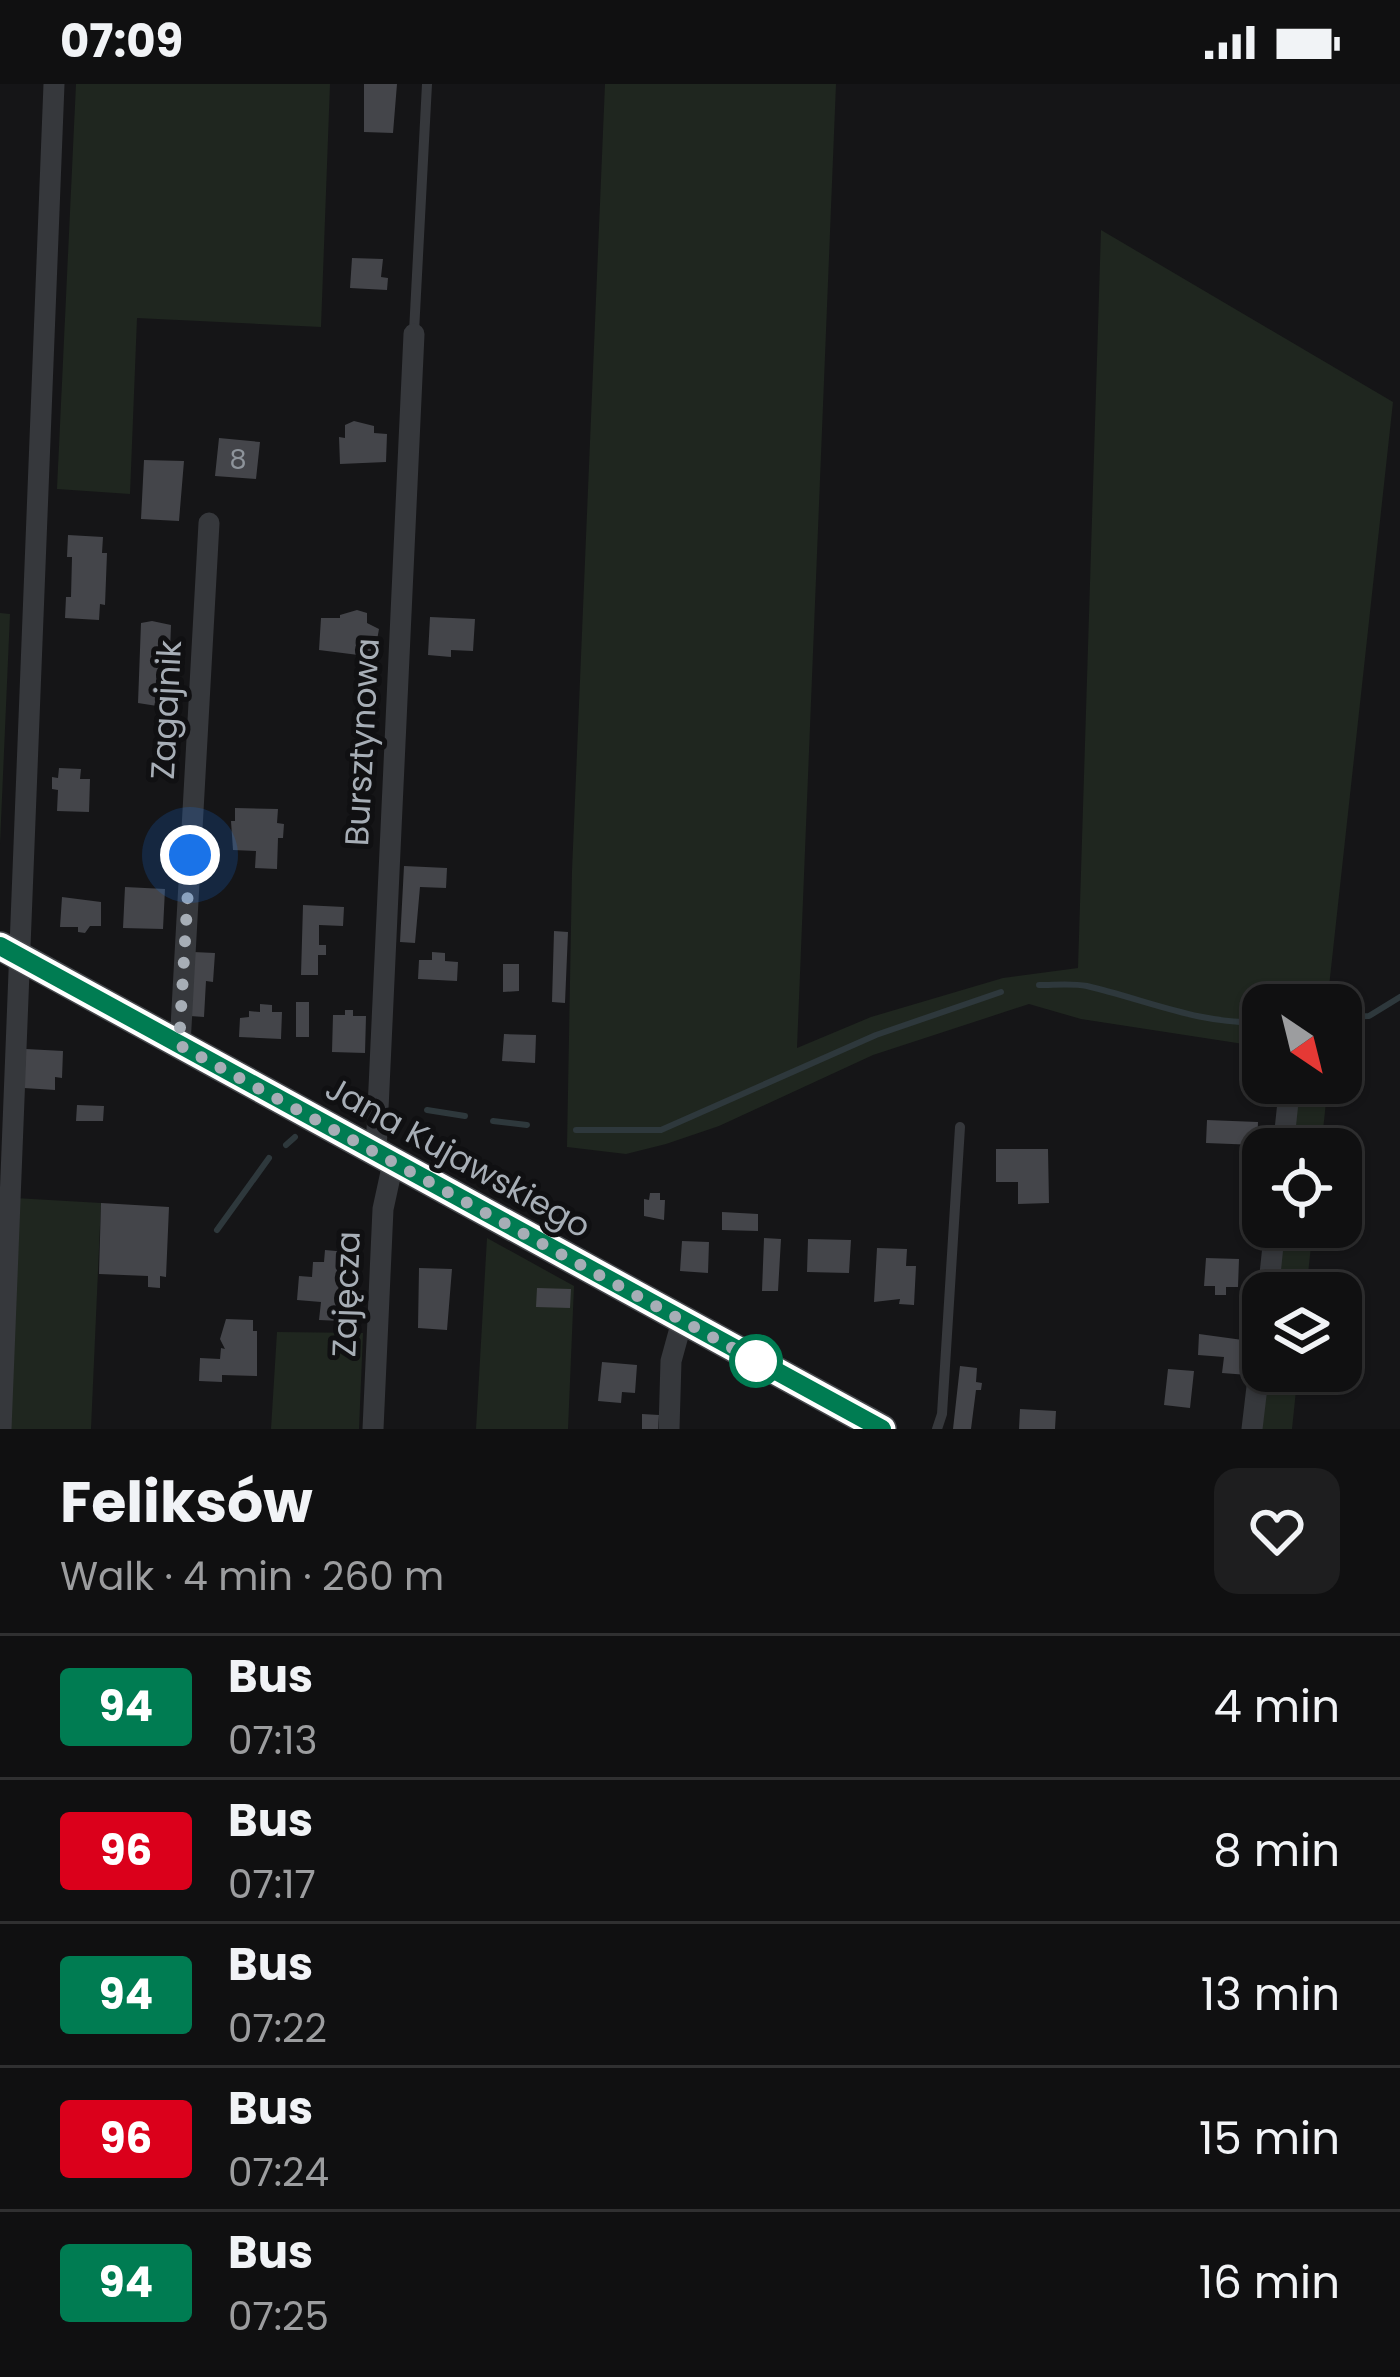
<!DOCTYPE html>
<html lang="en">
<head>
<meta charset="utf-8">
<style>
  body { margin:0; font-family:Poppins,sans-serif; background:#1e1e1f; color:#f1f3f6; height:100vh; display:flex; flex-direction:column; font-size:45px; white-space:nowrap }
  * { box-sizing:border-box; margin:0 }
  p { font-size:39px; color:#9c9d9f }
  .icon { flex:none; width:66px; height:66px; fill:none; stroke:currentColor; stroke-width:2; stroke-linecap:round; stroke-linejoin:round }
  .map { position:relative; height:1345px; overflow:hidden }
  .details { display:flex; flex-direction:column; background:#101011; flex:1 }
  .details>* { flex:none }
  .badge { padding:0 24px; border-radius:9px; font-size:42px; line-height:78px }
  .needle { width:78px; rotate:145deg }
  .controls { position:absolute; left:1242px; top:900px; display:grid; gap:24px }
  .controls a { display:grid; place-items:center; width:120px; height:120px; border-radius:24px; background:#101011; box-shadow:0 3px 9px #0004,0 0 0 3px #303031; font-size:60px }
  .you { position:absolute; width:60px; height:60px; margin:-30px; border:9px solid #fff; border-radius:50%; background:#1a73e8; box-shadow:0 0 0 18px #1a73e833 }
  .map>.badge { position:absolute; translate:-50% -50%; box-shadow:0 0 0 6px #fff }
  .round { display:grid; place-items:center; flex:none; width:126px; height:126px; border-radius:24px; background:#1e1e1f }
  .headline { display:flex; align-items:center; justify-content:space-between; height:204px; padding:0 60px }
  h1 { font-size:57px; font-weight:700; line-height:90px }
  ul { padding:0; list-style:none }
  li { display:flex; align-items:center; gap:36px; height:144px; padding:0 60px; border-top:3px solid #303031 }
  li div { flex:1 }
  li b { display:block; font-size:45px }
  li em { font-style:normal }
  li .badge { min-width:132px; font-weight:700; text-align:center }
  .status { display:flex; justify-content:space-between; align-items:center; height:84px; padding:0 60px; background:#101011; direction:ltr }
  .status svg { height:33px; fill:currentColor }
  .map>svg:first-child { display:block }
  .green { fill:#1f261f }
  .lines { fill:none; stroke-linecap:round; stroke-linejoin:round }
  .stream { stroke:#2e383c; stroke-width:6 }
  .building { fill:#44454a }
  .service { stroke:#36383c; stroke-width:10 }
  .minor { stroke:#36383c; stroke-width:21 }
  .secondary { stroke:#44474b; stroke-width:30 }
  .line-casing { stroke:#fff; stroke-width:27 }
  .line { stroke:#007c52; stroke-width:18 }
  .walk { stroke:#a7aeb6; stroke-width:12; stroke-dasharray:0 21.6 }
  .stop-dot { fill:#fff; stroke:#007c52; stroke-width:6 }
  .labels { text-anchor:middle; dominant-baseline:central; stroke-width:10; stroke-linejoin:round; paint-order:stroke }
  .number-label { font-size:27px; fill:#8e949b }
  .street-label { font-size:33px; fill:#a7aeb6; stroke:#101012 }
</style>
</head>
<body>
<div class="status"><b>07:09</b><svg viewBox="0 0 49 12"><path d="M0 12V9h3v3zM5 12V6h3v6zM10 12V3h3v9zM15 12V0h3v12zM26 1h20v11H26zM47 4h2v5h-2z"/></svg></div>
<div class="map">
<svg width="1400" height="1345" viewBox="0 0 1400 1345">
  <rect width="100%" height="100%" fill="#151517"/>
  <path class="green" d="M76,0H330L321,243L137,234L130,410L57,405Z
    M605,0H836L797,964L871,933L1003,894L1078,884L1101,146L1393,318L1327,921H1263V963L1081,935L1029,920L873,971L719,1042L666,1060L626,1070L567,1063L572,787Z
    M0,529L10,530L0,760Z
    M1299,999H1328L1321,1065H1292Z
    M15,1114L101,1119L91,1345H6Z
    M1283,1143H1313L1306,1209H1276Z
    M487,1154L574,1202L568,1345H476Z
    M277,1248L363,1249L359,1345H271Z
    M1268,1287H1298L1292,1345H1262Z"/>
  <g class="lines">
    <path class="stream" d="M1039,901C1055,901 1072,899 1087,902C1147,916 1200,941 1263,938
      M1341,933L1369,932L1400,913
      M349,1022L361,1019
      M427,1026L465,1032
      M493,1037L527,1041
      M576,1046H661L876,951L1001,908
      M286,1061L295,1053
      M217,1146L269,1074"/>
  </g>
  <path class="building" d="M364,0H397L393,49L364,48Z
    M352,174L383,175L381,193L388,194L387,206L350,204Z
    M354,337L374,342V349L387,350L386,378L340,380L339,353L345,354V341Z
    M219,354L260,358L256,395L215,392Z
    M144,376L184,377L179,437L141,435Z
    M68,451L103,453L102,469H107L105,521L100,520L99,536L65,534L66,513H71L72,473H67Z
    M357,526L367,529V539L379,545L374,573L319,566L321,534H340V531Z
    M430,533L475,535L473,567L451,566V573L428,571Z
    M152,537L171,541L168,620L157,622L138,619L141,539Z
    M59,684L81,685L80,695H90L89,728L57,727L58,706L52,705V693L58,694Z
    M235,724L278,725L277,739L284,740L283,754H278L277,785L255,784L256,767L233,766L231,737H235Z
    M404,782L447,784L446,804L420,803L415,859L400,858Z
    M125,803L165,805L163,845L123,844Z
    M62,813L101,818V842H90L85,849L78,848V843H60Z
    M303,821L344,823L343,842L319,841V861H326V871H318V891H301Z
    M554,847L568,848L565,919L552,918Z
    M193,868L215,869L213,898L206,897L204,933L190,932Z
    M432,868L445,869V877L458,878L457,897L418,895L419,876H432Z
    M503,880H519V907L503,908Z
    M296,918H309V953H296Z
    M260,920L272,921V928H282L281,955L239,953L240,934L249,933V927L260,928Z
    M345,926H353V932H366L365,969L332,968L333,931H345Z
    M504,950L536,951L535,979L502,977Z
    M26,965L63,967L62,994L55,993V1006L24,1004Z
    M77,1021L104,1022L103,1037H76Z
    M1207,1036L1258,1038L1257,1061L1206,1059Z
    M996,1065H1048L1049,1119L1018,1120V1098H996Z
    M650,1109H660V1116H665L664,1136L644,1132V1115L649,1116Z
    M101,1119L169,1123L166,1193L160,1192V1204L148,1203V1192L99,1190Z
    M722,1128L758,1130V1147L722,1146Z
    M764,1154L781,1155L778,1207H762Z
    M808,1155L851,1156L849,1189L807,1188Z
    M682,1157L709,1158L708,1189L680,1187Z
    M877,1164L907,1165L906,1182H916L914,1221L899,1220L900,1215L874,1218Z
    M325,1166L347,1168L342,1237L319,1236L321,1218L297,1216L299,1192L312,1193L313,1178H324Z
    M1206,1174L1239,1175L1238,1203H1226V1211H1215V1202H1204Z
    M419,1184L452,1185L447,1246L418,1244Z
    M537,1204L571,1205L570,1224L536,1223Z
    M226,1235L253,1236V1247H257V1292L222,1291V1298L199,1297L200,1274L220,1275L221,1264L225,1265L220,1255Z
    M1199,1250L1250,1257L1248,1291L1222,1289L1224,1273L1198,1271Z
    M602,1278L637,1281L635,1309L622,1308L621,1319L598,1317Z
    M960,1282L977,1284L976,1298L982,1299L981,1306H976L971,1345H953Z
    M1168,1285L1194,1287L1190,1324L1164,1321Z
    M1020,1325L1056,1327L1055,1345H1019Z
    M642,1330L659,1331L658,1345H642Z"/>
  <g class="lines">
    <path class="service" d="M414,248L427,0
      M937,1345L942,1330L960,1043"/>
    <path class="minor" d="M180,961L209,439
      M1283,1065L1290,999
      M376,1068L414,250
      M1268,1209L1275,1143
      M1,1345L54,0
      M373,1345L383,1125L393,1079
      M669,1345L671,1277L682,1237
      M1252,1345L1263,1252"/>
    <path class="secondary" d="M0,862L882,1345"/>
  </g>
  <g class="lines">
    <g class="line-casing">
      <path id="line" d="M0,862L882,1345"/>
    </g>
    <use href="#line" class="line"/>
    <path class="walk" d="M190,771L179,961L756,1277"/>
  </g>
  <circle class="stop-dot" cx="756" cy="1277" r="24"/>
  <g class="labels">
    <g class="number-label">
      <text x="238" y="375">8</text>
    </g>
    <g class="street-label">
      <text transform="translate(166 626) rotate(-87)">Zagajnik</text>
      <text transform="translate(362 658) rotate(-87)">Bursztynowa</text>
      <text transform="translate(458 1073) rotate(29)">Jana Kujawskiego</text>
      <text transform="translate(346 1210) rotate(-88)">Zajęcza</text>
    </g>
  </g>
</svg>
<div class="controls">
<a><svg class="needle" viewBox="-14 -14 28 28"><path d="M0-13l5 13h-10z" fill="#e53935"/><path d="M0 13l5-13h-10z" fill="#9c9d9f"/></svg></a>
<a><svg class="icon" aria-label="locate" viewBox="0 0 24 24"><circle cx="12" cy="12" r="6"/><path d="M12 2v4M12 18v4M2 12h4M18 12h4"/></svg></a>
<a><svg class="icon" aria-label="layers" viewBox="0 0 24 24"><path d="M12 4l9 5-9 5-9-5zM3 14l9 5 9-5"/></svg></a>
</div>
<div class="you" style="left:190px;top:771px"></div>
</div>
<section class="details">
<div class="headline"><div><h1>Feliksów</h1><p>Walk · 4 min · 260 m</p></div><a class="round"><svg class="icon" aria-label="heart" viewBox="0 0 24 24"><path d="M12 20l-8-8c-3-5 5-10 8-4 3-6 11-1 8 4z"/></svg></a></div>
<ul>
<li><span class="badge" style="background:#007c52;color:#fff">94</span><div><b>Bus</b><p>07:13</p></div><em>4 min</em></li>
<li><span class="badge" style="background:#db001b;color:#fff">96</span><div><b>Bus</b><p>07:17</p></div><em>8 min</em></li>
<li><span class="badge" style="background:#007c52;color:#fff">94</span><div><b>Bus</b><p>07:22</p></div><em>13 min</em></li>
<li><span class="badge" style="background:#db001b;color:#fff">96</span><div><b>Bus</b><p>07:24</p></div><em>15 min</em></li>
<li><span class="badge" style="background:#007c52;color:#fff">94</span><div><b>Bus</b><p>07:25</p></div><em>16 min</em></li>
</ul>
</section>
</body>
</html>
